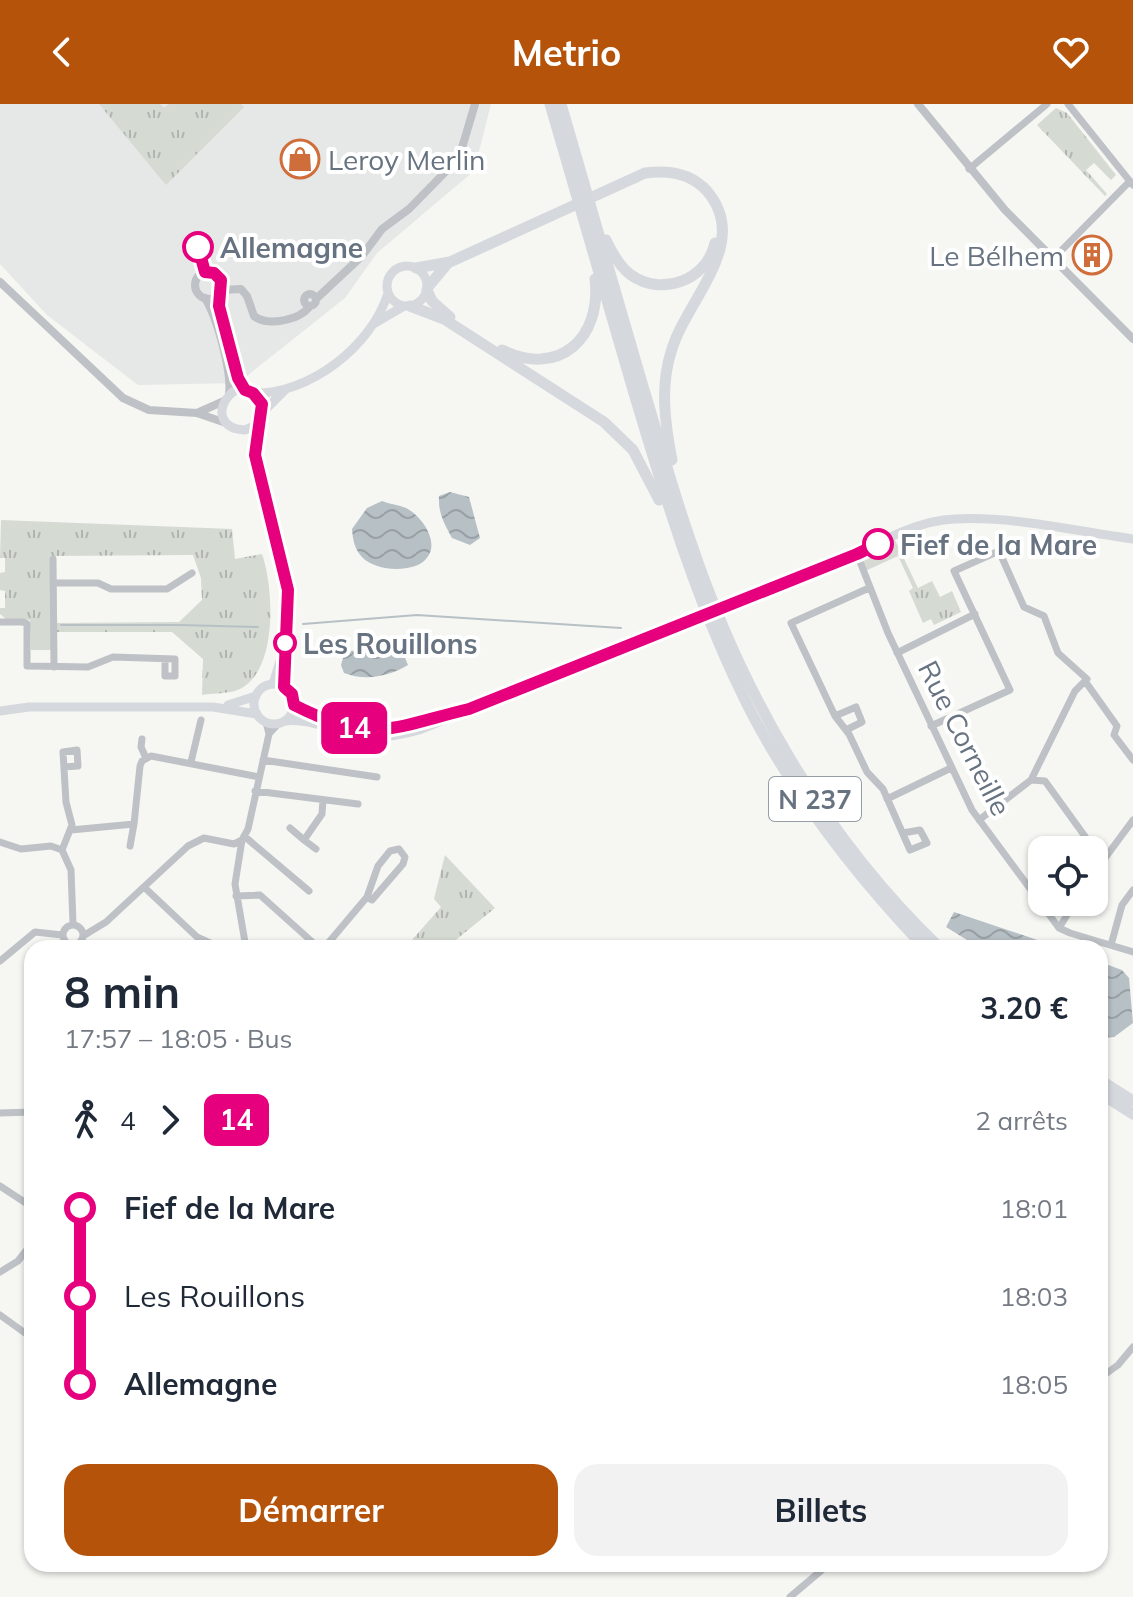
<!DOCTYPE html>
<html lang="fr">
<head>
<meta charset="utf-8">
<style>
  body { margin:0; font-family:Mulish,sans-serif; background:#f2f2f3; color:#1f2937; height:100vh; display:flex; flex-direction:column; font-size:30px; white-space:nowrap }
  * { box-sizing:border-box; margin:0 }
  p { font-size:26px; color:#747a83 }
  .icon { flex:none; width:44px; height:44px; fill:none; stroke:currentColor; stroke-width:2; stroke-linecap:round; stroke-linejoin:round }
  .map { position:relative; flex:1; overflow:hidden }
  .sheet { position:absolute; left:24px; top:836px; width:1084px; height:632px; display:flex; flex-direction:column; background:#fff; border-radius:24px; box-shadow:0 2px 6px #0004 }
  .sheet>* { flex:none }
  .badge { padding:0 16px; border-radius:12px; font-size:28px; line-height:52px }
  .fabs { position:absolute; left:1028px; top:732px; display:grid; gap:16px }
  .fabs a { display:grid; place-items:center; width:80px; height:80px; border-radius:16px; background:#fff; box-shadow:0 2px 6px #0004; font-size:40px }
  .map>.badge { position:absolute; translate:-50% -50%; box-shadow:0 0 0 4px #fff }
  .legs { display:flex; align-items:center; gap:12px; height:88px; padding:0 40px; font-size:26px }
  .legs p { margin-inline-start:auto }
  .head { display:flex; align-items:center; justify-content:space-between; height:136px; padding:0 40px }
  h1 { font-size:44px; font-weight:700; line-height:60px }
  .cta { display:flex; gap:16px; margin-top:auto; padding:16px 40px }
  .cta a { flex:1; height:92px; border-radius:24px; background:#b45309; color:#fff; font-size:32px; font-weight:700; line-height:92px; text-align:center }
  .cta a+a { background:#f2f2f3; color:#1f2937 }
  ul { padding:0 40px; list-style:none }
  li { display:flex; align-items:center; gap:28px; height:88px; font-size:30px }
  li i { display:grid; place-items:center; width:12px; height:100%; margin:0 10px; background:currentColor }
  li i::after { content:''; width:20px; height:20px; margin:-10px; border:6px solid; border-radius:50%; background:#fff }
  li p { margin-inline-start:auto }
  li:first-child i { background:linear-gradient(#0000 50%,currentColor 0) }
  li:last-child i { background:linear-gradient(currentColor 50%,#0000 0) }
  header { display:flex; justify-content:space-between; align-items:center; height:104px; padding:0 40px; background:#b45309; color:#fff; font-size:36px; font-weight:700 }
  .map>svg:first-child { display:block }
  .built { fill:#e6e8e7 }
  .grass { fill:url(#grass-tufts) }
  .water { fill:url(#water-waves) }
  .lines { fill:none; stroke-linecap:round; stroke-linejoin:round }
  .stream { stroke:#b7c0c5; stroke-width:2 }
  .minor { stroke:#bec1c5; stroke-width:7 }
  .tertiary { stroke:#bec1c5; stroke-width:8 }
  .secondary { stroke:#d5d8dc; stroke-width:9 }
  .trunk { stroke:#d5d8dc; stroke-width:11 }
  .line-1-casing { stroke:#fff; stroke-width:18 }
  .line-1 { stroke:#e6007e; stroke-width:12 }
  .stop-1-dot { fill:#fff; stroke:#e6007e; stroke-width:4 }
  .labels { text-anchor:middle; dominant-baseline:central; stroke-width:8; stroke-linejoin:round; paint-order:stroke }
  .shield { fill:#fff; stroke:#959da7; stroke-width:2 }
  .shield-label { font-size:26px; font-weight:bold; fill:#687381 }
  .poi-label { font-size:28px; fill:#687381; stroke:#fff; text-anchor:start }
  .stop-label { font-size:28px; font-weight:bold; fill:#687381; stroke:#fff; text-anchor:start }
  .street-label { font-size:28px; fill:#687381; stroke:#fff }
</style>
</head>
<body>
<header><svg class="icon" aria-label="back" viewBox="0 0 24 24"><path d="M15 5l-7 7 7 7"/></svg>Metrio<svg class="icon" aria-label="heart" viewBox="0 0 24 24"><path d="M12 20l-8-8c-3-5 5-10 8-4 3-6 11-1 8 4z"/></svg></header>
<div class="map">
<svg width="1133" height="1493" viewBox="0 0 1133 1493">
  <defs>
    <pattern id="grass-tufts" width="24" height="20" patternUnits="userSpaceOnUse" patternTransform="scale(2)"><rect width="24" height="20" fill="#d5dad3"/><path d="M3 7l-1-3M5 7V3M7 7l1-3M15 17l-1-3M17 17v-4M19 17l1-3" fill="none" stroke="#b1b5b1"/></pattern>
    <pattern id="water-waves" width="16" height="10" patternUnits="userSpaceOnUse" patternTransform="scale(2)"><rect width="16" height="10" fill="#b7c0c5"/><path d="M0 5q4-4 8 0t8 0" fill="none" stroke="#99a0a5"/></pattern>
  </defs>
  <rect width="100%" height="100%" fill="#f6f6f3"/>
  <path class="built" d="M0,0H491L474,67L377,149L345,194L238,279L138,281L47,211L0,160Z"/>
  <path class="grass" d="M99,0H160L164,4L169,0H241L244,3L166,81Z
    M1056,4L1067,9L1116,71L1111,76L1094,59L1086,66L1107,90L1105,92L1037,21Z
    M1,416L232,425L235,455L262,450C274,484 278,566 240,585C230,590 213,589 202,591L203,555L172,528H56V519L179,518L202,496L201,474L193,451L50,452L51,546H31L30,516L6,515L0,510V504H5V487L0,486V469L5,468V454H0Z
    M893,432L918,484L932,477L940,493L952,487L961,508L934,521L931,515L923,519L909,487L913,484L898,452L863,468L857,450Z
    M445,751L495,804L446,844H405L441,803L434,795Z"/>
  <path class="water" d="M450,388L469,393L480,434L470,441L452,434C444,419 438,409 439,392Z
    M382,397C389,400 399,401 406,404C422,412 441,439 426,455C413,470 374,467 362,453C354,444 353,436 352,425L367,404Z
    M395,540H399L408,561C388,573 365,577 344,569L341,561L345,547L379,546Z
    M954,808L1061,844H980L946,823Z
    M1100,858L1122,866L1129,874L1133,919L1114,933L1100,934Z"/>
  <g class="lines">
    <path class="stream" d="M303,520L417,511L621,524
      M61,521H180L258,523"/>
    <path class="minor" d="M1068,0L1133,81
      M969,65L1047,0
      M1053,155L1130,77
      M857,450L888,529L972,706L1059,824L1070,829L1133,848
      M53,455L54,563
      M53,479H98L111,485H167L192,469
      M869,484L791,519L835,612L849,630L867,668L883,685L910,746L927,739L920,726L903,729
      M0,518H23L27,520V562L88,563L113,553L175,555V572H165V556
      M897,549L975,510
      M835,612L856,603L862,618L846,626
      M931,622L1010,586L954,467L999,447L1024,503L1044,512L1058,549L1087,575L1085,577L1117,622L1114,631L1133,656
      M269,630L279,619
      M142,635L141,643L146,654
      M263,656L377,673
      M191,658L201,616
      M1031,676L1075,587L1085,577
      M255,687L358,700
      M887,695L951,664
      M979,716L1031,676L1045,677L1102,756
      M290,724L304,736L322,710L323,696
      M71,726L134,720L140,662L142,657L151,652L259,673
      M244,732L309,787
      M242,736L235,780L246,844
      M304,736L316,745
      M0,738L21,745L51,742L62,746L71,766L73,820
      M130,742L134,720
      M62,746L72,721L66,698L63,648L77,646L78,662L64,663
      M1094,769L1133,716
      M144,783L197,833L221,844
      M236,792L260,791L319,844
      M63 831a10 10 0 1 1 20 0a10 10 0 1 1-20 0Z
      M1059,824L1075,798
      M83,832L106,818L188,742L204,734L234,740L242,736L248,725L269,630L266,618
      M1111,841L1122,801L1133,786
      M324,844L367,793L378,762L390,747L399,745L405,753L403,760L372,796L367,793
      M0,857L35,828L62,831
      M0,1009L32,1008
      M0,1082L32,1103
      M0,1168L18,1157L32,1139
      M0,1211L32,1234
      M1100,1274L1118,1261L1133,1243
      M790,1493L829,1460"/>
    <path class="tertiary" d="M918,0L1005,106L1133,235
      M195 181a14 14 0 1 1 28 0a14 14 0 1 1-28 0Z
      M0,178L123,294L149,306L197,309L226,319
      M222,186L241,185L247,192L254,212C268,223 300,216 310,202
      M304 196a6 6 0 1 1 12 0a6 6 0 1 1-12 0Z
      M219,191C217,212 233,268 245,286
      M205,194C217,213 232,268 229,290
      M316,195L362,152L382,125L409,105L459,54L475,0
      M197,309L224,297"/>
    <path class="secondary" d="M387 182a20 20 0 1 1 40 0a20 20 0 1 1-40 0Z
      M375,219L404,202
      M253,289C309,291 372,242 388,189
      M263,308L285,286
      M258,320L245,326C195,324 239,255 262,300L255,351L288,486L284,583
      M273,580L281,554
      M254 600a20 20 0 1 1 40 0a20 20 0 1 1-40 0Z
      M228,601L256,592
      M294,601C344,625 378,635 431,616
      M0,607L29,603H213L257,610
      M285,617C310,614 330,626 355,631C377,636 397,632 419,626L857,450C887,434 921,416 955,415C1014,412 1075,427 1133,435"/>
    <path class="trunk" d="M550,0C578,95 605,191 633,286C666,397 699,507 752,610C798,697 858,774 925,844
      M561,0C588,93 615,186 642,279C658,331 672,384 690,435C741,588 823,732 940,844
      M606,136C612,149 620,163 631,171C662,193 707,176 715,139
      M416,164L450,158L645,69C667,66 691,69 707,87C752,140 686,195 671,248C660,283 665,320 672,356
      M428,183L448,159
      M427,186L432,197L450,213
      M410,202L444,215L604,318L633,346L659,396
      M502,246C559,274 602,234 595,175
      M1100,976L1133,997
      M1100,989L1133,1010"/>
  </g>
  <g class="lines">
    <g class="line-1-casing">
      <path id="line-1" d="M198,143L205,168L214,169L221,176L219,202L238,274L245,286L253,289L262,300L255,351L288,486L284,583L292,590L294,601C373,641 390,624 469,605L857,450L878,440"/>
    </g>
    <use href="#line-1" class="line-1"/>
  </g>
  <defs>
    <g id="shop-ring" transform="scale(2)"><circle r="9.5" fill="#fff" stroke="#cf6e3a" stroke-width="1.5"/><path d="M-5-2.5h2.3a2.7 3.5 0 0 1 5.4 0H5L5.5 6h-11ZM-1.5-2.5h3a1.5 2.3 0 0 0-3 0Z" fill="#cf6e3a"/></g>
    <g id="building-ring" transform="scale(2)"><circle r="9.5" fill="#fff" stroke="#cf6e3a" stroke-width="1.5"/><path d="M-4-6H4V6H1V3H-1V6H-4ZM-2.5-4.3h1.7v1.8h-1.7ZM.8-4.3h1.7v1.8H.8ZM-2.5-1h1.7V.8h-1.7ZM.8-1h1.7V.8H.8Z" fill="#cf6e3a"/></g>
  </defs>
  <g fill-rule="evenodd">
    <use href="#shop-ring" x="300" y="55"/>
    <use href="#building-ring" x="1092" y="151"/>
  </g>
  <g class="stop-1-dot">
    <circle cx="198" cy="143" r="14"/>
    <circle cx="878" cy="440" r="14"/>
    <circle cx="285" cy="539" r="10"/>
  </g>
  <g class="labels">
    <rect class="shield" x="769" y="673" width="92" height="44" rx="6"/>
    <g class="shield-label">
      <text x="815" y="695">N 237</text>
    </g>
    <g class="poi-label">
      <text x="328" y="55">Leroy Merlin</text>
      <text x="1064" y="151" text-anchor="end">Le Bélhem</text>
    </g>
    <g class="stop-label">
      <text x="220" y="143">Allemagne</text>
      <text x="900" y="440">Fief de la Mare</text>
      <text x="303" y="539">Les Rouillons</text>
    </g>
    <g class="street-label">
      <text transform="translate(965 634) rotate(63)">Rue Corneille</text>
    </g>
  </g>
</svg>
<div class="fabs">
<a><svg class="icon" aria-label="locate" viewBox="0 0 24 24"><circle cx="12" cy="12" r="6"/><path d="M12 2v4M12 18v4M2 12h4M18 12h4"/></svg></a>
</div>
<b class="badge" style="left:354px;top:624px;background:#e6007e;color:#fff">14</b>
<section class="sheet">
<div class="head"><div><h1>8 min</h1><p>17:57 – 18:05 · Bus</p></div><b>3.20 €</b></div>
<div class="legs"><svg class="icon" aria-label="walk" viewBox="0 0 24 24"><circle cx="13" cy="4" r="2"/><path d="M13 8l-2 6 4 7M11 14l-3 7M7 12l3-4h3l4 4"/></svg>4<svg class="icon" aria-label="forward" viewBox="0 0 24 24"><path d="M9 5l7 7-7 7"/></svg><b class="badge" style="background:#e6007e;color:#fff">14</b><p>2 arrêts</p></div>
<ul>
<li><i style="color:#e6007e"></i><b>Fief de la Mare</b><p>18:01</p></li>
<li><i style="color:#e6007e"></i><span>Les Rouillons</span><p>18:03</p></li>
<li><i style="color:#e6007e"></i><b>Allemagne</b><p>18:05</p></li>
</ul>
<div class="cta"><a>Démarrer</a><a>Billets</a></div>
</section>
</div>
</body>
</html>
